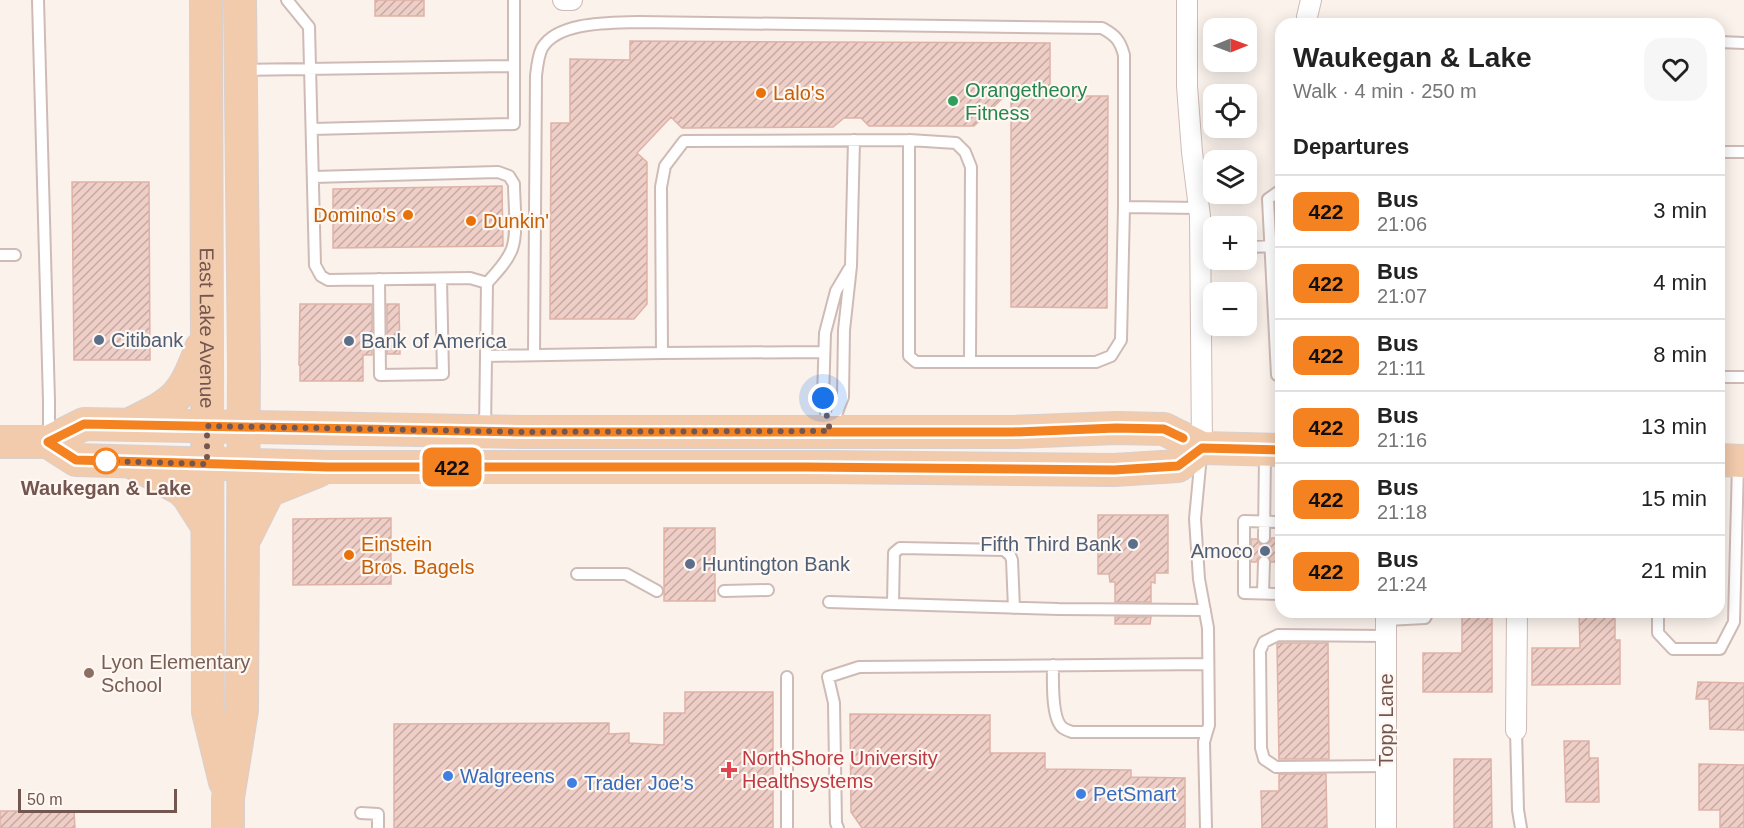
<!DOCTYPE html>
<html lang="en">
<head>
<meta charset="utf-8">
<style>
  body { margin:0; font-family:Arial,sans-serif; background:#f6f6f6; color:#222; height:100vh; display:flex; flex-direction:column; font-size:22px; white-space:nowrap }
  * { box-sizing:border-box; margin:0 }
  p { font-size:20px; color:#767676 }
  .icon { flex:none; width:33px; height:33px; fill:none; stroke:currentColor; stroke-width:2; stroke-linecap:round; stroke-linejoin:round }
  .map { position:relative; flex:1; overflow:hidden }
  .side { position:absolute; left:1275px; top:18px; width:450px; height:600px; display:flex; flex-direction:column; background:#fff; border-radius:18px; box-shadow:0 3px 15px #0003 }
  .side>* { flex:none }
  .badge { padding:0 12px; border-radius:9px; font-size:21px; line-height:39px }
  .needle { width:39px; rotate:89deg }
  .controls { position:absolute; left:1203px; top:18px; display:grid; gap:12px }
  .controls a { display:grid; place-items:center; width:54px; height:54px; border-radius:12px; background:#fff; box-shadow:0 3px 15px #0003; font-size:30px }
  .scale { position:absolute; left:18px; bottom:15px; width:159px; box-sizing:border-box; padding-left:6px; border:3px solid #745651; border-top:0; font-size:16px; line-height:21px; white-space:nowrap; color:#745651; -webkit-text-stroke:4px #fef7f2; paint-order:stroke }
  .you { position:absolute; width:30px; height:30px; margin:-15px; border:4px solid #fff; border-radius:50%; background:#1a73e8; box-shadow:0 0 0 9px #1a73e833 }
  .map>.badge { position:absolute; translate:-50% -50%; box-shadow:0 0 0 3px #fff }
  h2 { padding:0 18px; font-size:22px; line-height:54px }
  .round { display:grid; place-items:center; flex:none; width:63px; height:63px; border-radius:18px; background:#f6f6f6 }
  .head { display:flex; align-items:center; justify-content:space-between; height:102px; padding:0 18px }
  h1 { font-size:28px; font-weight:700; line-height:45px }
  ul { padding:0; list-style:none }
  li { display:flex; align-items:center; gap:18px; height:72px; padding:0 18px; border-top:2px solid #e0e0e0 }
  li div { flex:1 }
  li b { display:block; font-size:22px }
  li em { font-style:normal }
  li .badge { min-width:66px; font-weight:700; text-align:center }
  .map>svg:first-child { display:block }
  .building { fill:url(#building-hatch); stroke:#dfb2a8; stroke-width:1.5 }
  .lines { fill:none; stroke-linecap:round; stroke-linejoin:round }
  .service-casing { stroke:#cfbbb5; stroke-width:14 }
  .minor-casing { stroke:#cfbbb5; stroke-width:22 }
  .primary-casing { stroke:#d8d0ce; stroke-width:34 }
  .service { stroke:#fff; stroke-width:10 }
  .minor { stroke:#fff; stroke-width:20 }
  .primary { stroke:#f2caac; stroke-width:32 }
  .line-casing { stroke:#fff; stroke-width:14 }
  .line { stroke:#f58220; stroke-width:9 }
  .walk { stroke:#745651; stroke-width:6; stroke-dasharray:0 10.8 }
  .food-dot { fill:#e8710a; stroke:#fef7f2; stroke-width:2 }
  .leisure-dot { fill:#2e9e5b; stroke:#fef7f2; stroke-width:2 }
  .service-dot { fill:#5c6f8a; stroke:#fef7f2; stroke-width:2 }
  .stop-dot { fill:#fff; stroke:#f58220; stroke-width:3 }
  .education-dot { fill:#8d6e63; stroke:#fef7f2; stroke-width:2 }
  .health-dot { fill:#e0444e; stroke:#fef7f2; stroke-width:2 }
  .shop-dot { fill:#3f7fe0; stroke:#fef7f2; stroke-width:2 }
  .labels { text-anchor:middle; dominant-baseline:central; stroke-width:4.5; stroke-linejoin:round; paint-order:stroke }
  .leisure-label { font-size:20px; fill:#27864d; stroke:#fef7f2; text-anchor:start }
  .food-label { font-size:20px; fill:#c56008; stroke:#fef7f2; text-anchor:start }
  .street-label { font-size:20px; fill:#745651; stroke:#fef7f2 }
  .service-label { font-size:20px; fill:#4e5e75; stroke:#fef7f2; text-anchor:start }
  .stop-label { font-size:20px; font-weight:bold; fill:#745651; stroke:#fef7f2 }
  .education-label { font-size:20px; fill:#785e54; stroke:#fef7f2; text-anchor:start }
  .health-label { font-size:20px; fill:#be3a42; stroke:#fef7f2; text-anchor:start }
  .shop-label { font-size:20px; fill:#366cbe; stroke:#fef7f2; text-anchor:start }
</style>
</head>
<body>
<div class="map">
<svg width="1744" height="828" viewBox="0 0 1744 828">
  <defs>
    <pattern id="building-hatch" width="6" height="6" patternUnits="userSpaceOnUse" patternTransform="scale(1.5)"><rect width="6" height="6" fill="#eecec6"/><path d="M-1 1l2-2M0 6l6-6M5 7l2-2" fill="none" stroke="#c5aaa3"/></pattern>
  </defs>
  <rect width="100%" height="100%" fill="#fbf2ec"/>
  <path class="building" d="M375,0H424V16H375Z
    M630,41L1050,43V96H1108L1107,308L1011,307V90L974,126H869L861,118H844L833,127L682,128L671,117L637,153L647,162V304L634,319H550L551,123H570V59L630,60Z
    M72,182H149L150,360H74Z
    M502,186L503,246L333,248V189Z
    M300,304H372V355H363V381H300V366L299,365Z
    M387,304H399L400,354H387Z
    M1098,515H1168V573H1155V583L1151,582V602H1115V582H1110L1109,574H1098Z
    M391,518V584L293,585V519Z
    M664,528H715V601H664Z
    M1272,538H1281V562H1271L1268,556L1264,555L1258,558L1256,562H1251V539H1257L1260,544L1264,545L1270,542Z
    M1462,612H1492V692H1423V653H1462Z
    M1579,612H1615V640H1620V684L1532,685V648H1580Z
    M1115,617H1151L1150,624H1115Z
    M1280,643H1328L1329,759H1279L1277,644Z
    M1698,682L1744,683V730L1710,729L1709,699H1696Z
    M685,692H773V828H394V724L609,723V734L629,733V743L664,745V713H685Z
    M850,714L990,715V753H1045V769L1131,770V777L1185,778V828H862L851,812Z
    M1564,741H1589V758H1598L1599,802H1566Z
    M1454,759H1491L1492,828H1454Z
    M1699,764L1744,765V828H1720V810H1699Z
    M1279,774H1326L1327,828H1262L1261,791H1279Z
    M0,811H74L75,828H0Z"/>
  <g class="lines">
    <g class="service-casing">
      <path id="service" d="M38,0L49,401V438
        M287,0L309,27L315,265L321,276L328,280L470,278L487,283L485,430
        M1719,42L1744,43
        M244,70L514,66V0
        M312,129L514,124V66
        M909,140L956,143L965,152L971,167L970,362
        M1719,152H1744
        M313,177L498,172L509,176L514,184C514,202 518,233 512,249C507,262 496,273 487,283
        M1281,190L1268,199L1277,375H1281
        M1246,247L1281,246
        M0,255H15
        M379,279L380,375L443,374L441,279
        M662,353L824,352
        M534,355L536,76C537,67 538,56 542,48C558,21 611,23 638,22L1102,28C1115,35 1120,40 1124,55V207
        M486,356L662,353L661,187L665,166L684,141L909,140V356L916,362H1096L1111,356L1121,340L1124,207L1199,208
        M1719,377H1744
        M829,428L823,398L825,333L836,291L849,269
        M831,428L843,397L844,330L851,266L854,140
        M1201,455L1195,519L1199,579L1208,628L1209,725L1204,742L1206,828
        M1281,522L1244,521V593L1281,594
        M1264,538L1265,453
        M577,574H626L657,591
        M724,591L768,590
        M1263,593L1264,562
        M829,602L1059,609L1205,610
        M893,604L894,553L900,548L1004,550L1010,555L1012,560L1014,608
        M1658,612V633L1673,649H1720L1734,622L1738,463
        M1386,620L1425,618L1428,612
        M1386,636L1278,635L1264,642L1260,651L1261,748L1264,759L1276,767L1386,766
        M1053,665C1053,680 1051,719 1063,728C1066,730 1069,731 1072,732H1207
        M1516,730L1518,810L1521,828
        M361,813L378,814V828
        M787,828V677
        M838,828L836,823L834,703L828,677L859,667L1208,664"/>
    </g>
    <g class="minor-casing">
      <path id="minor" d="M563,0H572
        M1187,0V86L1192,152L1200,216L1202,448
        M1308,24L1307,17L1311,0
        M1516,730L1517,612
        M1386,828V612"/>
    </g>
    <g class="primary-casing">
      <g id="primary">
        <path id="s1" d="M206,0L208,712L225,782"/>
        <path d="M130,424C177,401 182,398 201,348"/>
        <path d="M0,442H48L84,424L522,432H1013L1116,428L1164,429L1202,448L1281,450"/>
        <path d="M48,442L76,460L328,467H830L1114,470L1178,466L1202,448"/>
        <path d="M1719,460L1744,461"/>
        <path d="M135,464L181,489L188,496L207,526"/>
        <path d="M246,536L267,494L273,489L318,471"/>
        <path d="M228,828V798L242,710L244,365L240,0"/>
      </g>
    </g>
    <use href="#service" class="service"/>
    <use href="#minor" class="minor"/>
    <use href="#primary" class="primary"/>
  </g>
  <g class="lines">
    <g class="line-casing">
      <path id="line" d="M1183,438L1164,429L1116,428L1013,432H522L84,424L48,442L76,460L328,467H806L1114,470L1178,466L1202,448L1281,450"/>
    </g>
    <use href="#line" class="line"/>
    <path class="walk" d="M106,461L207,464V426L522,432L830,431L823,398"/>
  </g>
  <g class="food-dot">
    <circle cx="761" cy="93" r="6"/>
    <circle cx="408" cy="215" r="6"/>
    <circle cx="471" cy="221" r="6"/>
    <circle cx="349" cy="555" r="6"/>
  </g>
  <circle class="leisure-dot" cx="953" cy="101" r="6"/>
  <g class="service-dot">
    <circle cx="99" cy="340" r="6"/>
    <circle cx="349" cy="341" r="6"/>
    <circle cx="1133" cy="544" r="6"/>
    <circle cx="1265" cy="551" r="6"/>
    <circle cx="690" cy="564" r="6"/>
  </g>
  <circle class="stop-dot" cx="106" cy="461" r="12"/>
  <circle class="education-dot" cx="89" cy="673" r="6"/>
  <path class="health-dot" d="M726 761h6v6h6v6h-6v6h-6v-6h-6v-6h6z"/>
  <g class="shop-dot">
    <circle cx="448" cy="776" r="6"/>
    <circle cx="572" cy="783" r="6"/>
    <circle cx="1081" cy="794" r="6"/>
  </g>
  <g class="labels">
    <g class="leisure-label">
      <text x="965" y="90">Orangetheory<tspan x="965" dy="23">Fitness</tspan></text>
    </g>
    <g class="food-label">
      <text x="773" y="93">Lalo's</text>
      <text x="396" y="215" text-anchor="end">Domino's</text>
      <text x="483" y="221">Dunkin'</text>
      <text x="361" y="544">Einstein<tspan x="361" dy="23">Bros. Bagels</tspan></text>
    </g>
    <g class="street-label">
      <text stroke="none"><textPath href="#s1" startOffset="328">East Lake Avenue</textPath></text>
      <text transform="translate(1386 720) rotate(-90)">Topp Lane</text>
    </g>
    <g class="service-label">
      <text x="111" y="340">Citibank</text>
      <text x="361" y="341">Bank of America</text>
      <text x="1121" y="544" text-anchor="end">Fifth Third Bank</text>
      <text x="1253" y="551" text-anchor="end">Amoco</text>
      <text x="702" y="564">Huntington Bank</text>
    </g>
    <g class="stop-label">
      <text x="106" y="488">Waukegan &amp; Lake</text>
    </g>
    <g class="education-label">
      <text x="101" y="662">Lyon Elementary<tspan x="101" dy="23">School</tspan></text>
    </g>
    <g class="health-label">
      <text x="742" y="758">NorthShore University<tspan x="742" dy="23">Healthsystems</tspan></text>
    </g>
    <g class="shop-label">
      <text x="460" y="776">Walgreens</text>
      <text x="584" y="783">Trader Joe's</text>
      <text x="1093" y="794">PetSmart</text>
    </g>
  </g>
</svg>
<div class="controls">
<a><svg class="needle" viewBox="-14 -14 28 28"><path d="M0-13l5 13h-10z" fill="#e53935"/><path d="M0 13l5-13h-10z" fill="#767676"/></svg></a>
<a><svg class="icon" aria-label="locate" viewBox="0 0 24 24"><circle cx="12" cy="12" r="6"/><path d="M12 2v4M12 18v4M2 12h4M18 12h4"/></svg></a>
<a><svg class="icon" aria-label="layers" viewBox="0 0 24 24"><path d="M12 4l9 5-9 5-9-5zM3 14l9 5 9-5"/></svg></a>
<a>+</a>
<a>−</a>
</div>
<div class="scale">50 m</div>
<div class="you" style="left:823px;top:398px"></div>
<b class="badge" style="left:452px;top:467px;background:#f58220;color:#111">422</b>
<section class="side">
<div class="head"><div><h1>Waukegan &amp; Lake</h1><p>Walk · 4 min · 250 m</p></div><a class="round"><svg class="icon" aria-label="heart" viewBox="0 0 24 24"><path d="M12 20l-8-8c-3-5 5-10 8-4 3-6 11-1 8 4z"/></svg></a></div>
<h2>Departures</h2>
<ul>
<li><span class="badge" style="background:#f58220;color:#111">422</span><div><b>Bus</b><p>21:06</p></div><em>3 min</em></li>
<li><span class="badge" style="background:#f58220;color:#111">422</span><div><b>Bus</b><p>21:07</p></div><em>4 min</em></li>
<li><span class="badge" style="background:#f58220;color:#111">422</span><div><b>Bus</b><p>21:11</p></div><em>8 min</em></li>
<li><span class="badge" style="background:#f58220;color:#111">422</span><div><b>Bus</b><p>21:16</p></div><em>13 min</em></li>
<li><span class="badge" style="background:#f58220;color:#111">422</span><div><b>Bus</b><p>21:18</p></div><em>15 min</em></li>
<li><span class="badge" style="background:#f58220;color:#111">422</span><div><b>Bus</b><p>21:24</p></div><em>21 min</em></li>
</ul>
</section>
</div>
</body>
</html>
